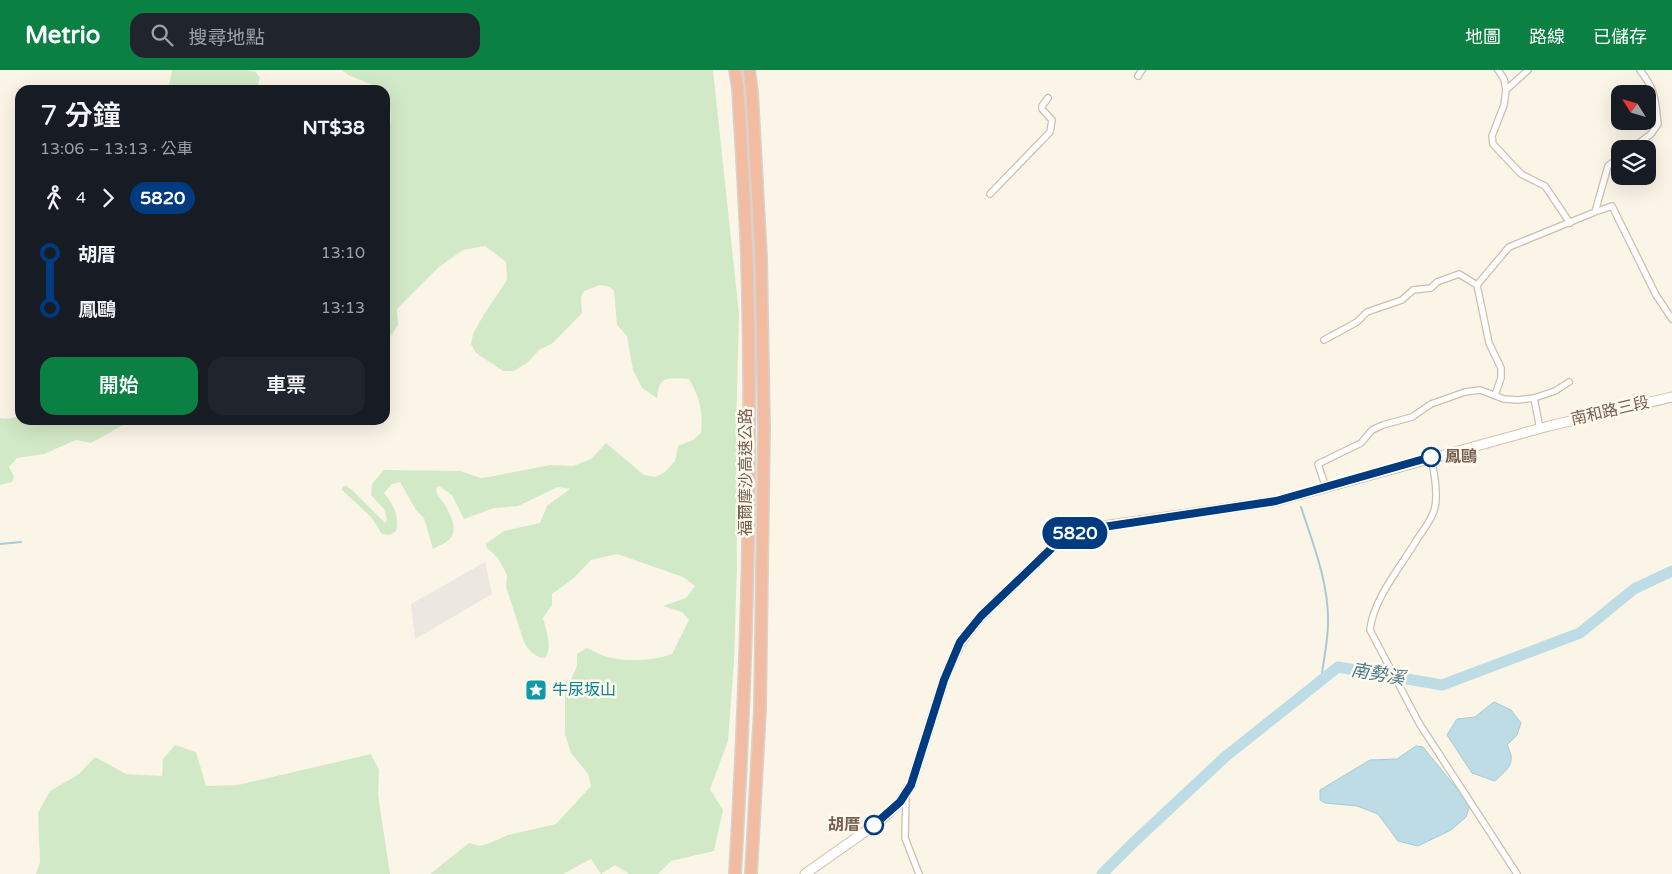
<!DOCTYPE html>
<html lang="zh-TW">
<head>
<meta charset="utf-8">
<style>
  body { margin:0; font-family:"Varela Round","Noto Sans TC",sans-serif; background:#20242c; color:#f1f3f6; height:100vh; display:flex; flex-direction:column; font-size:19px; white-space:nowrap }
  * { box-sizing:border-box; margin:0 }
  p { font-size:16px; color:#9ea1a6 }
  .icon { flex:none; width:28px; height:28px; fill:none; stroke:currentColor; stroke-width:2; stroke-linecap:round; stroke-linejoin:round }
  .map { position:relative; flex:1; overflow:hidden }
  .drawer { position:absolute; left:15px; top:15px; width:375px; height:340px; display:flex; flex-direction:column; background:#171b24; border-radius:15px; box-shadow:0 5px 20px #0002 }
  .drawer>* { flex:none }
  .badge { padding:0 10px; border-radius:16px; font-size:18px; line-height:32px }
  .needle { width:32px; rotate:307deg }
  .fabs { position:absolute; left:1611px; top:15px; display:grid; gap:10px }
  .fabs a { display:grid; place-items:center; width:45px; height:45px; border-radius:10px; background:#171b24; box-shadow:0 5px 20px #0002; font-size:25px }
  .map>.badge { position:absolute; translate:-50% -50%; box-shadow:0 0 0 2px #fff }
  .legs { display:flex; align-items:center; gap:8px; height:55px; padding:0 25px; font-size:16px }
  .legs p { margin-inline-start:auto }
  .overview { display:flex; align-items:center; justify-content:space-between; height:85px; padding:0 25px }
  h1 { font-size:28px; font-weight:600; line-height:38px }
  .action { display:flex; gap:10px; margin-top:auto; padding:10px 25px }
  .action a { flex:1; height:58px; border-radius:15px; background:#0b8043; color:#fff; font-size:20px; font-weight:600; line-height:58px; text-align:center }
  .action a+a { background:#20242c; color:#f1f3f6 }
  ul { padding:0 25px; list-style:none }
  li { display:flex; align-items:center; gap:18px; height:55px; font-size:19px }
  li i { display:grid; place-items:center; width:8px; height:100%; margin:0 6px; background:currentColor }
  li i::after { content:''; width:12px; height:12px; margin:-6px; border:4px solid; border-radius:50%; background:#171b24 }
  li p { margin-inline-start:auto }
  li:first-child i { background:linear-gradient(#0000 50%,currentColor 0) }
  li:last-child i { background:linear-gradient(currentColor 50%,#0000 0) }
  header { display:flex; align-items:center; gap:30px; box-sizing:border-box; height:70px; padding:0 25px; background:#0b8043; color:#fff }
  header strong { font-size:24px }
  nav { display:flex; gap:28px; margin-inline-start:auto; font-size:18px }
  .search { width:350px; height:45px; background:#20242c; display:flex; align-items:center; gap:12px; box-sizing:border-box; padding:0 18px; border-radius:15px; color:#9ea1a6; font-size:19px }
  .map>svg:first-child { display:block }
  .industrial { fill:#ece7e1 }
  .green { fill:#d2e9c7 }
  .water { fill:#bddce5; stroke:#a4cbd6 }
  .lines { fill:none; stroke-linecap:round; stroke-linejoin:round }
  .stream { stroke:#a4cbd6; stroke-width:2 }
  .river { stroke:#bddce5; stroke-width:11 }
  .minor-casing { stroke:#cdbeae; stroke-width:8 }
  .secondary-casing { stroke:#d0beac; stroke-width:11 }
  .motorway-casing { stroke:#d8d2cd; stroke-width:14 }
  .minor { stroke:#fff; stroke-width:5.5 }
  .secondary { stroke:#fff; stroke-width:9 }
  .motorway { stroke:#f2bca2; stroke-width:11 }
  .line-1-casing { stroke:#fff; stroke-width:11 }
  .line-1 { stroke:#003b80; stroke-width:8 }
  .stop-1-dot { fill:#fff; stroke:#003b80; stroke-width:2.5 }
  .labels { text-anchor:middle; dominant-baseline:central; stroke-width:5; stroke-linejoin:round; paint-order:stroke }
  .street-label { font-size:16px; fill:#755e4d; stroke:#fef9ee }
  .stop-label { font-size:16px; font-weight:bold; fill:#755e4d; stroke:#fef9ee; text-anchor:start }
  .culture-label { font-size:16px; fill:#0d838f; stroke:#fef9ee; text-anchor:start }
  .water-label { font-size:18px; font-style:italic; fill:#477887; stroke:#fef9ee }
</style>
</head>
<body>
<header>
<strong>Metrio</strong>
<div class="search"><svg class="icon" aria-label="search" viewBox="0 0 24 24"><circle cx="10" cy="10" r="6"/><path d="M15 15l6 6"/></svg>搜尋地點</div>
<nav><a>地圖</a><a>路線</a><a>已儲存</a></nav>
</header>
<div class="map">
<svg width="1672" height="804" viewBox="0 0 1672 804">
  <rect width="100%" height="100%" fill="#fbf5e8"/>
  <path class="industrial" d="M485,492L492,524L415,569L411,534Z"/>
  <path class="green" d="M172,0H246L256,2L260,8L256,20H168Z
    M342,0H713L739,244L736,364L737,498L734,592L728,671L710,719L723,740L714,781L671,791L658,804H629L615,795L601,804L591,789L563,804H430L469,773L479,776L490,773L508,765L556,754L591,716L588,704L571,683L565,664V623L577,596V584L587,578C596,582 604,587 613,588C629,592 657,590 672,584L689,550L682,542L663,536L686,528L695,516L683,507L617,484L591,490L574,508L552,524V535L543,548C546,560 553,577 545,588C536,588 528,580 524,572L506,517L507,505L498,488L487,478L486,474L504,461L540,453L547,436L570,419L558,417L518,436L494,438L464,449L452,425L439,416L436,418C436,424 439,427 443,432C449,441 459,459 450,469C446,473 438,476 433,479L424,448L416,440L400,412L392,414L384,423C393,434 400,446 396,461L390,465L382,464L371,447L342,420L343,416H347L353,421L385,453L387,450L384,439L371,425L372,414L384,400L460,401L481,408L489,407L550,395L573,396L591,389L606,373L644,405L655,407L665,402L675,391L678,376L693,370L701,363C703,341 700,328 689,309C669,308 659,304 657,328L642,318L633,300L627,266L617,255L614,221L610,217L600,215L584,221L581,227L582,243L553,273L539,280L528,292L514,301H503L476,283L471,274L473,264L483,246L507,210L506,192L485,176L463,180L439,197L397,239L398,255L385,275V69C392,58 393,41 387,28C384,20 385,29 385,20L348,5Z
    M20,344V350H132L91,373L76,370L44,384L17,388L9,397L14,407L12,412L0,415V348C7,349 15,349 20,344Z
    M175,675L196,682L206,716L238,715L371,684L379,700L378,725L390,804H36L40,792L38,743L50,721L79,704L95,687L126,704L162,706L163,689Z"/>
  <path class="water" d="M1494,632L1511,640L1521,653L1517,665L1507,675C1517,694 1508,698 1495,711L1472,703L1447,665L1457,649L1475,647Z
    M1416,676L1423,677L1470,735L1466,747L1451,760L1418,776L1398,771L1378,744L1357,736L1325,733L1320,730V720L1370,690L1397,689Z"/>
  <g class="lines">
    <path class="stream" d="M1301,437C1313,474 1329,513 1328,553C1328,572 1323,592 1321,611
      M0,474L21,472"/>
    <path class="river" d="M1102,804L1134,772L1225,687L1338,597L1442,615L1580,563L1634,519L1672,501"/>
    <g class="minor-casing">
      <path id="minor" d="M1498,0L1504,9L1506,20L1504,35L1492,66L1493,74L1521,104L1545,116L1570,153
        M1138,6L1142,0
        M1506,20L1528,0
        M1631,79L1651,64L1658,54C1655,29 1656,21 1640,0
        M990,124L1050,62L1052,50L1042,39V36L1048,28
        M1595,142L1612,136L1656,225L1672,249
        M1324,270L1357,252L1367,242L1402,230L1413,220L1431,218L1437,212L1459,204L1477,215
        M1495,325L1501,308V298L1489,273L1477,215L1509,177L1595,142L1608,96L1620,87
        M1534,328L1540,359
        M1431,387C1434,402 1438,422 1435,437C1433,448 1424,459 1418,468C1402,495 1373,529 1370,560L1419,653L1517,804
        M1326,418L1318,394L1361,373L1372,360L1383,355L1412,347L1431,334L1465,322L1480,320L1504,329L1518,330L1534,328L1555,321L1569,312
        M906,724L905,768L919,804"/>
    </g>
    <g class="secondary-casing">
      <path id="secondary" d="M805,804L880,751L900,732L911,715L944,610L960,573L981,546L1055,475L1067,466L1096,457L1277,431L1549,356L1672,327"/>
    </g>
    <g class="motorway-casing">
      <path id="motorway" d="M735,0L738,18C741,74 745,131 747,188C753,393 747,599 735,804
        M749,0L752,22L761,188L764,358L760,639L751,804"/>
    </g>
    <use href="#minor" class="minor"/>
    <use href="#secondary" class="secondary"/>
    <use href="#motorway" class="motorway"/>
  </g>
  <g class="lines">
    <g class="line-1-casing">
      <path id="line-1" d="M874,755L900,732L911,715L944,610L960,572L981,546L1055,475L1067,466L1083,460L1276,431L1431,387"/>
    </g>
    <use href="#line-1" class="line-1"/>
  </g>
  <defs>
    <g id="sight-square" transform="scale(1.125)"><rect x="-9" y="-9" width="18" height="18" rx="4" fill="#0f9aa8" stroke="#fef9ee"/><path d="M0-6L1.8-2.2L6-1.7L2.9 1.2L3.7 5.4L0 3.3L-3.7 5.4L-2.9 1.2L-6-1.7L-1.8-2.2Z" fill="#fff"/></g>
  </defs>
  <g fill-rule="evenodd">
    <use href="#sight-square" x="536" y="620"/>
  </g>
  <g class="stop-1-dot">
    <circle cx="1431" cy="387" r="9"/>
    <circle cx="874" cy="755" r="9"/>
  </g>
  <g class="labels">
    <g class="street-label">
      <text transform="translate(1610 341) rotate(-13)">南和路三段</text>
      <text transform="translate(746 402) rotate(-90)">福爾摩沙高速公路</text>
    </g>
    <g class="stop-label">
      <text x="1445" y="387">鳳鷗</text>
      <text x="860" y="755" text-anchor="end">胡厝</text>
    </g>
    <g class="culture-label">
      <text x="552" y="620">牛尿坂山</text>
    </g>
    <g class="water-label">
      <text transform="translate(1378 604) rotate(10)">南勢溪</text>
    </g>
  </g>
</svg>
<div class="fabs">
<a><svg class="needle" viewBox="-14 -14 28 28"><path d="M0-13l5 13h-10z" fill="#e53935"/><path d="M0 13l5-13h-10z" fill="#9ea1a6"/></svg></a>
<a><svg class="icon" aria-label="layers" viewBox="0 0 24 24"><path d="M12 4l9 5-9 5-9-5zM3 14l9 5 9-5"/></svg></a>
</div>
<b class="badge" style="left:1075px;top:463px;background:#003b80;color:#fff">5820</b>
<section class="drawer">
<div class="overview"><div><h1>7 分鐘</h1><p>13:06 – 13:13 · 公車</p></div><b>NT$38</b></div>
<div class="legs"><svg class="icon" aria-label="walk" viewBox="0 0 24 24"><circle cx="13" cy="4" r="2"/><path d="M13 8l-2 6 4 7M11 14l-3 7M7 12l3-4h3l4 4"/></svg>4<svg class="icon" aria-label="forward" viewBox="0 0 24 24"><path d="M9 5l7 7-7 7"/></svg><b class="badge" style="background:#003b80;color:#fff">5820</b></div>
<ul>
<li><i style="color:#003b80"></i><b>胡厝</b><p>13:10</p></li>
<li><i style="color:#003b80"></i><b>鳳鷗</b><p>13:13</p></li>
</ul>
<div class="action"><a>開始</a><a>車票</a></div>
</section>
</div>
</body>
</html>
